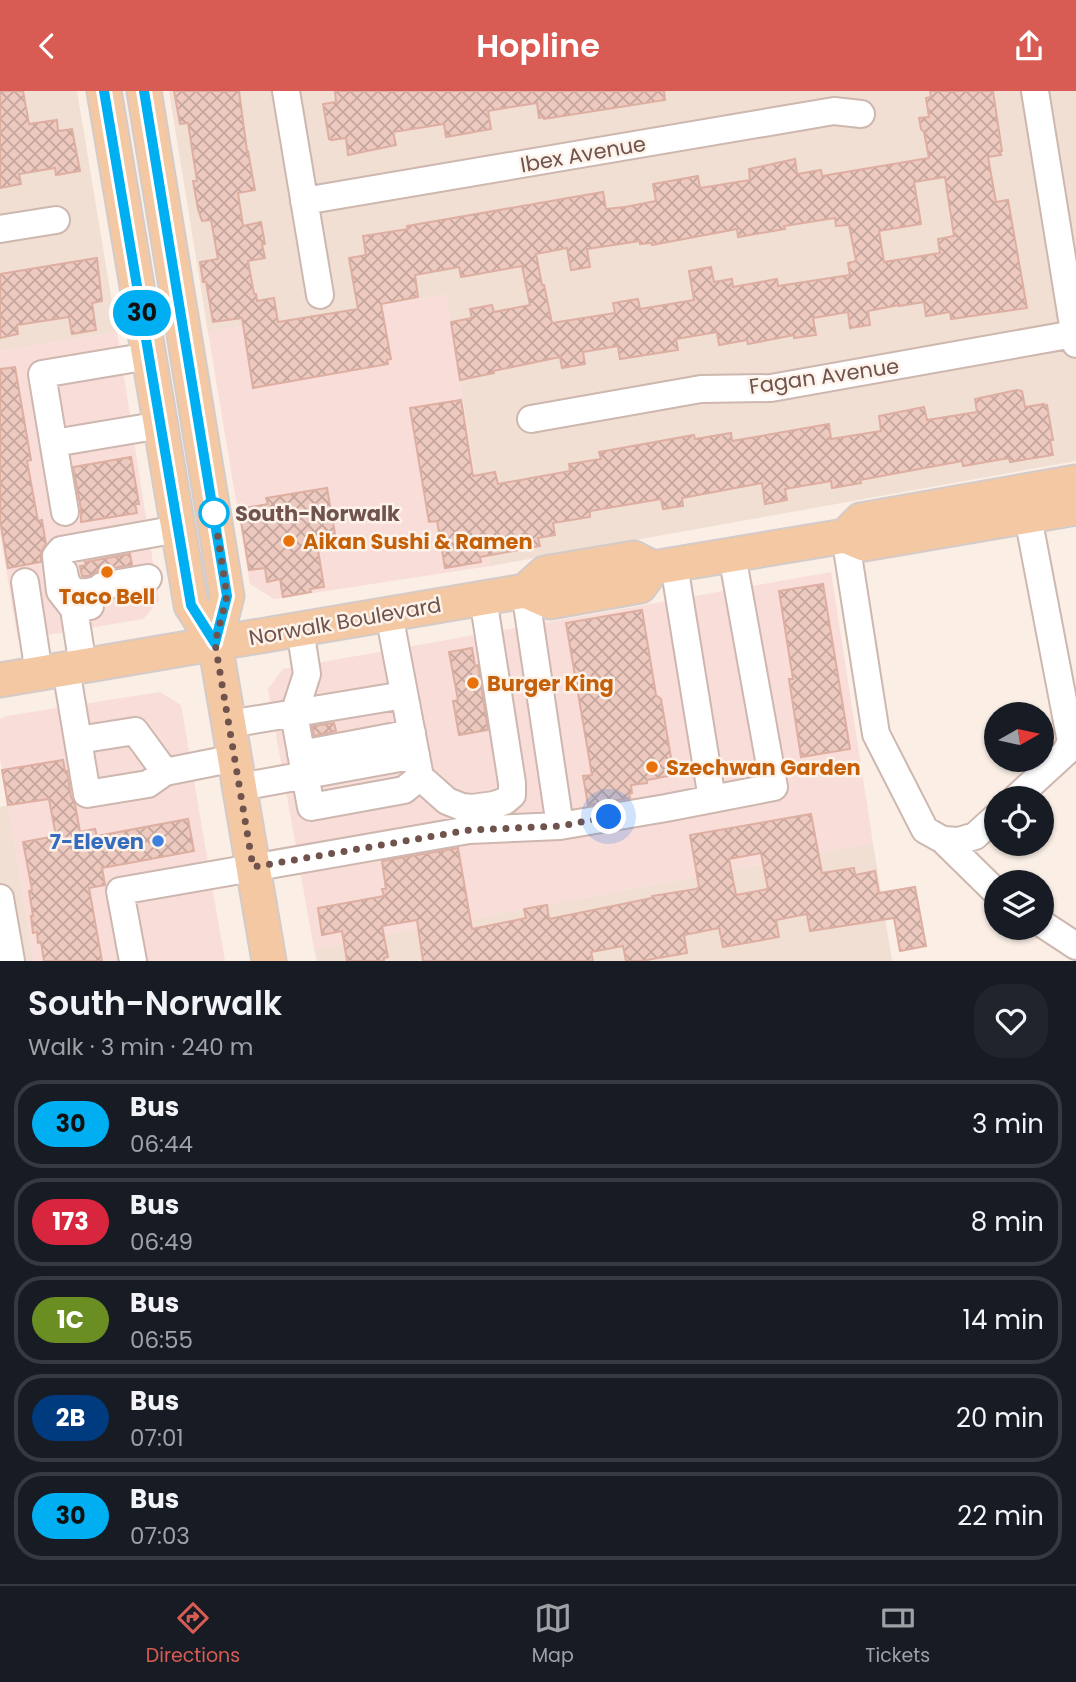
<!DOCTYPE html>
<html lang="en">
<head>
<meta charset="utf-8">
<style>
  body { margin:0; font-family:Poppins,sans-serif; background:#20242c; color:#f1f3f6; height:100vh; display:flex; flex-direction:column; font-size:26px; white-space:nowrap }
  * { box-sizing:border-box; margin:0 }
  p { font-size:23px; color:#9ea1a6 }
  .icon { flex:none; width:38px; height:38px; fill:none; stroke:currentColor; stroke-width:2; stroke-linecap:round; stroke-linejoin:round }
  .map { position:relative; height:870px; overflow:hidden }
  .side { display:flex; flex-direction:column; background:#171b24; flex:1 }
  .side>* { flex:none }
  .badge { padding:0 14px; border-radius:23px; font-size:24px; line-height:46px }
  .needle { width:46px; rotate:81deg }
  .controls { position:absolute; left:984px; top:611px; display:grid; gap:14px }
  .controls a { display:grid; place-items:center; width:70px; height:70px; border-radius:50%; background:#171b24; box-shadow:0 2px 5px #0004; font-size:35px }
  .you { position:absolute; width:35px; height:35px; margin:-18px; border:5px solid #fff; border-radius:50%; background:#1a73e8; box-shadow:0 0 0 10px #1a73e833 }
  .map>.badge { position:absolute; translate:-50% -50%; box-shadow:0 0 0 4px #fff }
  .round { display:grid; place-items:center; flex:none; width:74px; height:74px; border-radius:28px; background:#20242c }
  .overview { display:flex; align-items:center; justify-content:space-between; height:119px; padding:0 28px }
  h1 { font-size:33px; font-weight:600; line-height:52px }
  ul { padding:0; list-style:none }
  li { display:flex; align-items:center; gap:21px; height:88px; margin:0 14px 10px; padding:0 14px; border:4px solid #363941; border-radius:28px }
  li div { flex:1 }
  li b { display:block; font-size:26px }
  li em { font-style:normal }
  li .badge { min-width:77px; font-weight:700; text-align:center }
  header { display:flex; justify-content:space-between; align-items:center; height:91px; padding:0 28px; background:#d95c54; color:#fff; font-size:32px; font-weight:600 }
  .tab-bar { display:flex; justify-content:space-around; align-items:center; height:98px; border-top:2px solid #363941; background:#171b24; font-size:19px; color:#9ea1a6 }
  .tab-bar a { display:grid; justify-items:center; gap:4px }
  .tab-bar .selected { color:#d95c54 }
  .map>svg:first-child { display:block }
  .residential { fill:#f1dfd4 }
  .commercial { fill:#f9ddd9 }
  .building { fill:url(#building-cross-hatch); stroke:#deaea1; stroke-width:2; fill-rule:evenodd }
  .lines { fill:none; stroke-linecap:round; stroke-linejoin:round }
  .minor-casing { stroke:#cdb7af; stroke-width:30 }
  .major-casing { stroke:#d4cbc9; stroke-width:37 }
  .minor { stroke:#fff; stroke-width:26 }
  .major { stroke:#f3c8a3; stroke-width:33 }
  .line-casing { stroke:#fff; stroke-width:16 }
  .line { stroke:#00aff2; stroke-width:10 }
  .walk { stroke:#70534c; stroke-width:7; stroke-dasharray:0 12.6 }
  .stop-dot { fill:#fff; stroke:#00aff2; stroke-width:3.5 }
  .food-dot { fill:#e8710a; stroke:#fdf3ea; stroke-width:2.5 }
  .shop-dot { fill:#3f7fe0; stroke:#fdf3ea; stroke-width:2.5 }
  .labels { text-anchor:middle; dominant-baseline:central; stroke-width:5; stroke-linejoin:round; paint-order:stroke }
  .street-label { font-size:21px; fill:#70534c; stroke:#fdf3ea }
  .stop-label { font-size:21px; font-weight:bold; fill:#70534c; stroke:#fdf3ea; text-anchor:start }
  .food-label { font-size:21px; font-weight:bold; fill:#c56008; stroke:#fdf3ea; text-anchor:start }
  .shop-label { font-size:21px; font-weight:bold; fill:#366cbe; stroke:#fdf3ea; text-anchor:end }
</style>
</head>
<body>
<header><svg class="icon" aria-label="back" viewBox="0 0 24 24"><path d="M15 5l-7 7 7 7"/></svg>Hopline<svg class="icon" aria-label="share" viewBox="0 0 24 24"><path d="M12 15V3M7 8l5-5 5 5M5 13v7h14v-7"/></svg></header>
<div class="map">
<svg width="1076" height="870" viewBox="0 0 1076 870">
  <defs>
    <pattern id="building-cross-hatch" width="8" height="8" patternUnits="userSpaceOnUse" patternTransform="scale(1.75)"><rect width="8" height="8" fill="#edc9bf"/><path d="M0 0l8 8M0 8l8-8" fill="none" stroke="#c4a69d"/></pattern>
  </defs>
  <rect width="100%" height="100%" fill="#faeee5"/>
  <path class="residential" d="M0,0H77L117,241L0,260Z
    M169,0H1076V370L490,475L446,204L208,241Z
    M8,714L33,870H0V716Z
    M873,752L892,870H317L314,858Z"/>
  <path class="commercial" d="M446,204L490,475L274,508L250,493L208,241Z
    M117,241L159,510L143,528L18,549L0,442V260Z
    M831,481L873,752L314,858L268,598L283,578Z
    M160,601L181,614L225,870H33L0,667V628L6,625Z"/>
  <path class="building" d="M0,0H23L29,33L57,29L58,40L72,38L80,80L56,84L55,77L19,83L21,93L0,97Z
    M174,0H239L247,60H248L255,99L238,102L243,135L261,131L265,153H262L265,167L248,170L254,203H256L257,210L274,207L278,231L358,218L349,167L366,164L363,145L408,138L407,135L603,101L606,118L625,116L656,110L653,93L698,85L700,97L750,89L749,78L795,68L797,83L821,79L822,85L929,67L924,41L921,38L919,27L929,26L926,7L931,6L930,0H993L1002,60H1000L1001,64L988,66L996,111L1008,109L1027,217L951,228L950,221L926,225L924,211L899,215V214L868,220L870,234L850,237L848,221L813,227L816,244L794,247V244L748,253L747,249L719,254L717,241L676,248L678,259L620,268L618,255L583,261L585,273L562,277L560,266L493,280L494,282L460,289L451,231L472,227L470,218L492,214L494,221L530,214L522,175L461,186L459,176L415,184L418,206L381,213L391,268L387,269L388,273L253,297L242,227L213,231L206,191H203L200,171L218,168L211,129L202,130L198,118L193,90H197L188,32L180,33ZM945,86L954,145L938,148L940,162L884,171L879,140L921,133L914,91ZM835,127L836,135L849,134L856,170L848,172L850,184L778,195L777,188L733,196L732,188L714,191L711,176L689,180L694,209L640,218L638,208L613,212L615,222L552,232L544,194H542L536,163L567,157L571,179L590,176L587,158L640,150V153L652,152V154L737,138L738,146L785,138L784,135Z
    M335,0H664L665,9L544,28L543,26L539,27L537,12L499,18L488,20L491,38L446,46L444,33L393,41L396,54L348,64L346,47L331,49V47L329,48L323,13L336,11Z
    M97,167L102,210L92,212L96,239L72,243L69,226L17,234L18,243L0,247V183Z
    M15,276L31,369L27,370L38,430L42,429L46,453L41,461V471L8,477L0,429V278Z
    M1017,299L1022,300L1025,316L1044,313V315L1047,314L1053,349H1050L1053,364L1010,371L1009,367L963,375L962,370L860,389L861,392L832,397L831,390L785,398L787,409L765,413L762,392L682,407L683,415L663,418L661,408L590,420V426L553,432L555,444L538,447L540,455L480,466L481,471L445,477L437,430L429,431L410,317L461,309L473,385L495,381L498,393L570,380L569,373L601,368L599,361L694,344L695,348L731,342L732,350L829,333L831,348L881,340L879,325L924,316L927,329L977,321L975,308Z
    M131,366L139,413H135L137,422L81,431V418L73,376Z
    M327,397L335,443H332L334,456L318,459L324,496L310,498L311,501L283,506L280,488L267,491L265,477L249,479L239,418L268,413L266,407Z
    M130,463L132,474L99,479L90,485H82L80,475L86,474L85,471Z
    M823,493L850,658L801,666L789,588H793L779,500Z
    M642,519L656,604L661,608L674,684L647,689V692L631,694L632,702L629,703L630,707L588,714L583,685L592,684L566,532Z
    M472,557L475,575L478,574L488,639L459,644L453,610L458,609L449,561Z
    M334,632L336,640L314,645L312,635Z
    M63,669L65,680H67L71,706L75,713L80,741L95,738L97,745L188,728L194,760L102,777L105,794L89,797L102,870H44L41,851L38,852L37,841L33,842L31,825H33L29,800L32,799L23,751L56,745L49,708L8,714L2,679Z
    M811,723L822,782L854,777L855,784L875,780L879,802L915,796L926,855L900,860L894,827L810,840L807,823L776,829L779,846L723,856L719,837L684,844L687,862L641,870H626L623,855L591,861L593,870H423L417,829L382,835L388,866L384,867V870H347L342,840L322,844L318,817L384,805L382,798H386L382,770L458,757L472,838L526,827L524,818L547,814L549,828L652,807V805L696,798L699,796L690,744ZM761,762L768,798L736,804L729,768Z"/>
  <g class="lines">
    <g class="minor-casing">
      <path id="minor" d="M286,0L320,204
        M1035,0L1076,253
        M304,110L834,20L861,23
        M0,138L56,129
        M531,328L701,298L771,297L1074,243
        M54,352L161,334
        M65,421L42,283L149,265
        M845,445L876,643L925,739L943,749L959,750L975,745L996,726
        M674,474L712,708
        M64,481C66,495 72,503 86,501C94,500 97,500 102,495L148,487
        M25,491L39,582
        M525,500L560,735
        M74,518L60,500L56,465L61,459L178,438
        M389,523L420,686L447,710L462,716L472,717L494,714L505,710L512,704V692L483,507
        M300,538L307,583L294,623L311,716L404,699L420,686
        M83,575L74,518L90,515
        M66,578L87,703L148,693L165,681L235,667
        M229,633L404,604
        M78,649L135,640L165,681
        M301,663L412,642
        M240,696L416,664
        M1016,707L1065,662L1071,651L1028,426
        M943,749L996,801
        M0,807L11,870
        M1041,832L1076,855
        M133,870L120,800L469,739L560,735L666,717L774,696L732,464"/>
    </g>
    <g class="major-casing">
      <path id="major" d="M104,0L191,514L215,552
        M144,0L227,505L215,552L269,870
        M845,445L861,429L1076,391
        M525,500L550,511L640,495L653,477
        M0,589L525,500L545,482L634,467L653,477L845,445L864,453L1076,417"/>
    </g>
    <use href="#minor" class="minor"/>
    <use href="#major" class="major"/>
  </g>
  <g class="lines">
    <g class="line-casing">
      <path id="line" d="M104,0L191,514L215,552L227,505L144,0"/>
    </g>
    <use href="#line" class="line"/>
    <path class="walk" d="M214,422L213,415L227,505L215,552L253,776L469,739L560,735L609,726"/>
  </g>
  <circle class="stop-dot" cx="214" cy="422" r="14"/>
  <g class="food-dot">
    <circle cx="289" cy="450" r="7"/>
    <circle cx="107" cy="481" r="7"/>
    <circle cx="473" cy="592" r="7"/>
    <circle cx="652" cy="676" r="7"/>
  </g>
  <circle class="shop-dot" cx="158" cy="750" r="7"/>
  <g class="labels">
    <g class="street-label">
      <text transform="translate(583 63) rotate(-10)">Ibex Avenue</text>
      <text transform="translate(824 285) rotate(-8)">Fagan Avenue</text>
      <text transform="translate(345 530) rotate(-10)">Norwalk Boulevard</text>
    </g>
    <g class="stop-label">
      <text x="235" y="422">South-Norwalk</text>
    </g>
    <g class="food-label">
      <text x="303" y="450">Aikan Sushi &amp; Ramen</text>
      <text x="107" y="505" text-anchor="middle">Taco Bell</text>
      <text x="487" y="592">Burger King</text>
      <text x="666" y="676">Szechwan Garden</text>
    </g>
    <g class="shop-label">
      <text x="144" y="750">7-Eleven</text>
    </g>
  </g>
</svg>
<div class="controls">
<a><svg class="needle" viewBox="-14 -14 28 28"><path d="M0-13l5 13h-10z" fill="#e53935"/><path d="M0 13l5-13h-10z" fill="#9ea1a6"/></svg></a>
<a><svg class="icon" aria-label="locate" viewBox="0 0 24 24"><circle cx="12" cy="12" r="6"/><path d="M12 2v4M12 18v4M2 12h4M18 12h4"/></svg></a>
<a><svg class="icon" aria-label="layers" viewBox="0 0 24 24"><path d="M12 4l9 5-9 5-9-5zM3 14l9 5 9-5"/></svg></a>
</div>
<div class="you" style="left:609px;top:726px"></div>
<b class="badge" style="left:142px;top:222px;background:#00aff2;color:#111">30</b>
</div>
<section class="side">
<div class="overview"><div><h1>South-Norwalk</h1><p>Walk · 3 min · 240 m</p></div><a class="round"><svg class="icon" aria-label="heart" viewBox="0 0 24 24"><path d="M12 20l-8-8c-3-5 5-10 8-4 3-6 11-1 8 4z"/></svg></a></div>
<ul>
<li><span class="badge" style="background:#00aff2;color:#111">30</span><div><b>Bus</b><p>06:44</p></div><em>3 min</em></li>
<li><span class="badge" style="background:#d7263d;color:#fff">173</span><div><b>Bus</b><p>06:49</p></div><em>8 min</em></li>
<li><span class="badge" style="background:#6b8e23;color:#fff">1C</span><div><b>Bus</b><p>06:55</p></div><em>14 min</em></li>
<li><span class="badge" style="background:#003b80;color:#fff">2B</span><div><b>Bus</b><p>07:01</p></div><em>20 min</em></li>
<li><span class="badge" style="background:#00aff2;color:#111">30</span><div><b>Bus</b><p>07:03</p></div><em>22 min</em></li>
</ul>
</section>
<nav class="tab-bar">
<a class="selected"><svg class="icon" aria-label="directions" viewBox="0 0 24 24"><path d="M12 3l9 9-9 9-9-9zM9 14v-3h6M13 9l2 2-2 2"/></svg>Directions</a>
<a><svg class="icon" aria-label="map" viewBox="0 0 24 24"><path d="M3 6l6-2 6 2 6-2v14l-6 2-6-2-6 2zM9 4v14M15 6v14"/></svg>Map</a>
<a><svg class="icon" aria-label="tickets" viewBox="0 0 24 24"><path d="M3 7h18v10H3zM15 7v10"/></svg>Tickets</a>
</nav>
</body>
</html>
